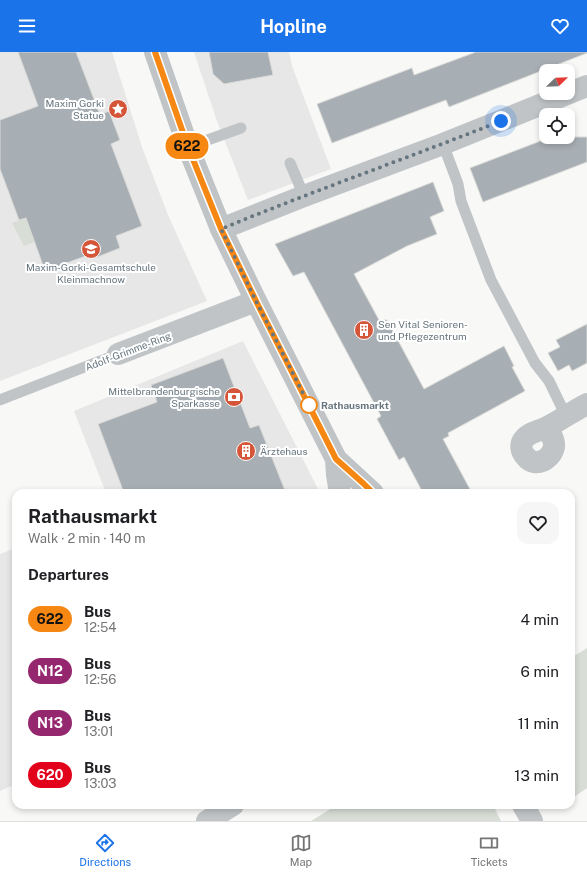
<!DOCTYPE html>
<html lang="en">
<head>
<meta charset="utf-8">
<style>
  body { margin:0; font-family:"Public Sans",sans-serif; background:#f6f6f6; color:#202124; height:100vh; display:flex; flex-direction:column; font-size:15px; white-space:nowrap }
  * { box-sizing:border-box; margin:0 }
  p { font-size:13px; color:#757577 }
  .icon { flex:none; width:22px; height:22px; fill:none; stroke:currentColor; stroke-width:2; stroke-linecap:round; stroke-linejoin:round }
  .map { position:relative; flex:1; overflow:hidden }
  .sheet { position:absolute; left:12px; top:437px; width:563px; height:320px; display:flex; flex-direction:column; background:#fff; border-radius:12px; box-shadow:0 2px 6px #0003 }
  .sheet>* { flex:none }
  .badge { padding:0 8px; border-radius:13px; font-size:14px; line-height:26px }
  .needle { width:26px; rotate:67deg }
  .buttons { position:absolute; left:539px; top:12px; display:grid; gap:8px }
  .buttons a { display:grid; place-items:center; width:36px; height:36px; border-radius:8px; background:#fff; box-shadow:0 2px 6px #0003; font-size:20px }
  .you { position:absolute; width:20px; height:20px; margin:-10px; border:3px solid #fff; border-radius:50%; background:#1a73e8; box-shadow:0 0 0 6px #1a73e833 }
  .map>.badge { position:absolute; translate:-50% -50%; box-shadow:0 0 0 2px #fff }
  h2 { padding:0 16px; font-size:15px; line-height:36px }
  .round { display:grid; place-items:center; flex:none; width:42px; height:42px; border-radius:12px; background:#f6f6f6 }
  .overview { display:flex; align-items:center; justify-content:space-between; height:68px; padding:0 16px }
  h1 { font-size:19px; font-weight:700; line-height:30px }
  ul { padding:0; list-style:none }
  li { display:flex; align-items:center; gap:12px; height:52px; padding:0 16px }
  li div { flex:1 }
  li b { display:block; font-size:15px }
  li em { font-style:normal }
  li .badge { min-width:44px; font-weight:700; text-align:center }
  header { display:flex; justify-content:space-between; align-items:center; height:52px; padding:0 16px; background:#1a73e8; color:#fff; font-size:18px; font-weight:700 }
  .tab-bar { display:flex; justify-content:space-around; align-items:center; height:56px; border-top:1px solid #e0e0e0; background:#fff; font-size:11px; color:#757577 }
  .tab-bar a { display:grid; justify-items:center; gap:2px }
  .tab-bar .on { color:#1a73e8 }
  .map>svg:first-child { display:block }
  .built { fill:#e6e7e6 }
  .green { fill:#d8ddd5 }
  .building { fill:#a8afb4; stroke:#dadad8 }
  .lines { fill:none; stroke-linecap:round; stroke-linejoin:round }
  .service { stroke:#c0c4c7; stroke-width:11 }
  .minor { stroke:#c0c4c7; stroke-width:22 }
  .tertiary { stroke:#c0c4c7; stroke-width:22 }
  .line-casing { stroke:#fff; stroke-width:9 }
  .line { stroke:#f68712; stroke-width:6 }
  .walk { stroke:#66757e; stroke-width:4; stroke-dasharray:0 7.2 }
  .stop-dot { fill:#fff; stroke:#f68712; stroke-width:2 }
  .labels { text-anchor:middle; dominant-baseline:central; stroke-width:4; stroke-linejoin:round; paint-order:stroke }
  .poi-label { font-size:10px; fill:#66757e; stroke:#fff; text-anchor:end }
  .street-label { font-size:10px; fill:#66757e; stroke:#fff }
  .stop-label { font-size:10px; font-weight:bold; fill:#66757e; stroke:#fff; text-anchor:start }
</style>
</head>
<body>
<header><svg class="icon" aria-label="menu" viewBox="0 0 24 24"><path d="M4 6h16M4 12h16M4 18h16"/></svg>Hopline<svg class="icon" aria-label="heart" viewBox="0 0 24 24"><path d="M12 20l-8-8c-3-5 5-10 8-4 3-6 11-1 8 4z"/></svg></header>
<div class="map">
<svg width="587" height="769" viewBox="0 0 587 769">
  <rect width="100%" height="100%" fill="#f8f8f6"/>
  <path class="built" d="M0,0H112L142,95L168,163L207,249L0,329Z
    M194,0H289L292,14L331,117L248,148L217,69Z
    M243,289L320,441H106L74,359Z
    M16,496V732L0,739V502Z"/>
  <path class="green" d="M74,148L80,167L33,185L34,190L24,194L12,171Z
    M587,596V736L571,747V606Z
    M337,753H493L501,769H311Z"/>
  <path class="building" d="M18,0H76L100,63L109,59L120,88L111,92L142,174L116,184L120,196L95,206L94,201L45,219L26,166L19,168L0,117V68L38,54Z
    M209,0H268L273,23L224,32L213,22Z
    M476,0H587V1L449,55L446,48L332,91L317,52L412,16L414,23Z
    M551,85H587V110L483,150L470,116Z
    M433,130L444,159L430,165L437,182L407,194L354,222L379,268H387L424,337L504,294L514,314L512,315L525,339L448,381L449,384L443,387L472,441H423L404,405L399,408L377,367L381,364L304,220L293,224L275,192Z
    M587,272V311L572,319L569,313L558,319L548,301L560,295L556,288Z
    M223,306L250,376L259,373L286,441H124L98,372L157,350L151,333Z"/>
  <g class="lines">
    <path class="service" d="M443,92L458,132L461,149L491,228L535,311L549,329L566,364
      M188,95L241,76
      M290,111L304,144
      M0,348L118,302"/>
    <path class="minor" d="M221,177L304,144L443,92L587,34
      M118,302L256,249
      M547,375C550,381 555,388 554,395C551,408 535,416 526,405C521,400 519,392 525,386C530,380 540,379 547,375C561,368 573,359 587,352
      M207,769L233,753"/>
    <path class="tertiary" d="M155,0L188,95L221,177L256,249L336,407L373,441
      M336,407L337,423L340,441
      M523,753L532,769"/>
  </g>
  <g class="lines">
    <g class="line-casing">
      <path id="line" d="M155,0L188,95L221,177L256,249L336,407L364,432L373,441"/>
    </g>
    <use href="#line" class="line"/>
    <path class="walk" d="M309,353L256,249L221,177C313,139 408,106 501,69"/>
  </g>
  <defs>
    <g id="sight-disc" transform="scale(1)"><circle r="9.5" fill="#d55539" stroke="#fff"/><path d="M0-6L1.8-2.2L6-1.7L2.9 1.2L3.7 5.4L0 3.3L-3.7 5.4L-2.9 1.2L-6-1.7L-1.8-2.2Z" fill="#fff"/></g>
    <g id="school-disc" transform="scale(1)"><circle r="9.5" fill="#d55539" stroke="#fff"/><path d="M0-5L7-2L0 1L-7-2ZM-4 1L0 2.5L4 1V4Q0 6-4 4Z" fill="#fff"/></g>
    <g id="building-disc" transform="scale(1)"><circle r="9.5" fill="#d55539" stroke="#fff"/><path d="M-4-6H4V6H1V3H-1V6H-4ZM-2.5-4.3h1.7v1.8h-1.7ZM.8-4.3h1.7v1.8H.8ZM-2.5-1h1.7V.8h-1.7ZM.8-1h1.7V.8H.8Z" fill="#fff"/></g>
    <g id="bank-disc" transform="scale(1)"><circle r="9.5" fill="#d55539" stroke="#fff"/><path d="M-6-4H6V4H-6ZM0-2.3a2.3 2.3 0 1 0 0 4.6a2.3 2.3 0 1 0 0-4.6Z" fill="#fff"/></g>
  </defs>
  <g fill-rule="evenodd">
    <use href="#sight-disc" x="118" y="57"/>
    <use href="#school-disc" x="91" y="197"/>
    <use href="#building-disc" x="364" y="278"/>
    <use href="#bank-disc" x="234" y="345"/>
    <use href="#building-disc" x="246" y="399"/>
  </g>
  <circle class="stop-dot" cx="309" cy="353" r="8"/>
  <g class="labels">
    <g class="poi-label">
      <text x="104" y="51">Maxim Gorki<tspan x="104" dy="12">Statue</tspan></text>
      <text x="91" y="215" text-anchor="middle">Maxim-Gorki-Gesamtschule<tspan x="91" dy="12">Kleinmachnow</tspan></text>
      <text x="378" y="272" text-anchor="start">Sen Vital Senioren-<tspan x="378" dy="12">und Pflegezentrum</tspan></text>
      <text x="220" y="339">Mittelbrandenburgische<tspan x="220" dy="12">Sparkasse</tspan></text>
      <text x="260" y="399" text-anchor="start">Ärztehaus</text>
    </g>
    <g class="street-label">
      <text transform="translate(128 299) rotate(-21)">Adolf-Grimme-Ring</text>
    </g>
    <g class="stop-label">
      <text x="321" y="353">Rathausmarkt</text>
    </g>
  </g>
</svg>
<div class="buttons">
<a><svg class="needle" viewBox="-14 -14 28 28"><path d="M0-13l5 13h-10z" fill="#e53935"/><path d="M0 13l5-13h-10z" fill="#757577"/></svg></a>
<a><svg class="icon" aria-label="locate" viewBox="0 0 24 24"><circle cx="12" cy="12" r="6"/><path d="M12 2v4M12 18v4M2 12h4M18 12h4"/></svg></a>
</div>
<div class="you" style="left:501px;top:69px"></div>
<b class="badge" style="left:187px;top:94px;background:#f68712;color:#111">622</b>
<section class="sheet">
<div class="overview"><div><h1>Rathausmarkt</h1><p>Walk · 2 min · 140 m</p></div><a class="round"><svg class="icon" aria-label="heart" viewBox="0 0 24 24"><path d="M12 20l-8-8c-3-5 5-10 8-4 3-6 11-1 8 4z"/></svg></a></div>
<h2>Departures</h2>
<ul>
<li><span class="badge" style="background:#f68712;color:#111">622</span><div><b>Bus</b><p>12:54</p></div><em>4 min</em></li>
<li><span class="badge" style="background:#95276e;color:#fff">N12</span><div><b>Bus</b><p>12:56</p></div><em>6 min</em></li>
<li><span class="badge" style="background:#95276e;color:#fff">N13</span><div><b>Bus</b><p>13:01</p></div><em>11 min</em></li>
<li><span class="badge" style="background:#e2001a;color:#fff">620</span><div><b>Bus</b><p>13:03</p></div><em>13 min</em></li>
</ul>
</section>
</div>
<nav class="tab-bar">
<a class="on"><svg class="icon" aria-label="directions" viewBox="0 0 24 24"><path d="M12 3l9 9-9 9-9-9zM9 14v-3h6M13 9l2 2-2 2"/></svg>Directions</a>
<a><svg class="icon" aria-label="map" viewBox="0 0 24 24"><path d="M3 6l6-2 6 2 6-2v14l-6 2-6-2-6 2zM9 4v14M15 6v14"/></svg>Map</a>
<a><svg class="icon" aria-label="tickets" viewBox="0 0 24 24"><path d="M3 7h18v10H3zM15 7v10"/></svg>Tickets</a>
</nav>
</body>
</html>
